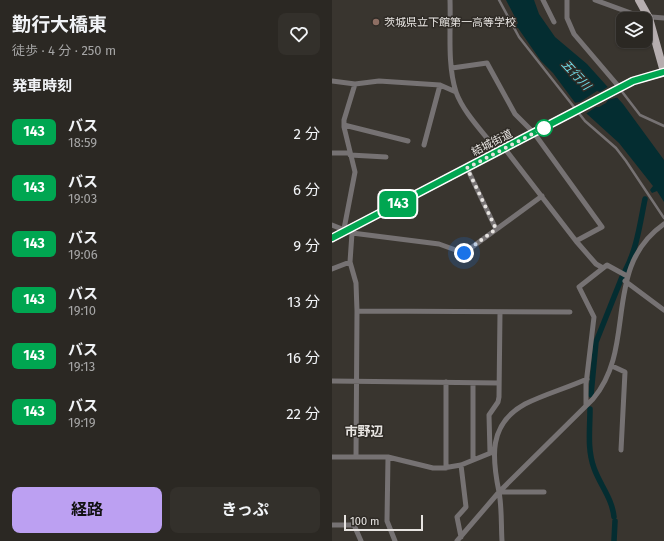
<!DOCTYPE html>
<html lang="ja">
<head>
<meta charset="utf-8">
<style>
  body { margin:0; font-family:"Fira Sans","Noto Sans JP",sans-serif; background:#33302b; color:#f1f3f6; height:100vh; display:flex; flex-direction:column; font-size:15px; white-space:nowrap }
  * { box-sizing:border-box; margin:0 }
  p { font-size:13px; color:#a6a6a6 }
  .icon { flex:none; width:22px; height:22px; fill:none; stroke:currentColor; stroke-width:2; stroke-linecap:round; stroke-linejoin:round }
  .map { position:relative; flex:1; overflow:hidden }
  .side { display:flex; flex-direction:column; background:#2b2823; width:332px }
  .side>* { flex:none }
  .badge { padding:0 8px; border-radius:6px; font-size:14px; line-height:26px }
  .tools { position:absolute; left:284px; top:12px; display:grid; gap:8px }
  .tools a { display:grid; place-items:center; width:36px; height:36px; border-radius:8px; background:#2b2823; box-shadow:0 1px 3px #0004,0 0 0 1px #474441; font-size:20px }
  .scale { position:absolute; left:12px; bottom:10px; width:79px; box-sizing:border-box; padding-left:4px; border:2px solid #e7e4e1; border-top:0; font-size:11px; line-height:14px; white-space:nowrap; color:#e7e4e1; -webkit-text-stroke:3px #2f2b26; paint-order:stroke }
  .you { position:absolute; width:20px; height:20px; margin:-10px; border:3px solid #fff; border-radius:50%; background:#1a73e8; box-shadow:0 0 0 6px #1a73e833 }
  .map>.badge { position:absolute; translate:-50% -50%; box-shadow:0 0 0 2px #fff }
  h2 { padding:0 12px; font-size:15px; line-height:36px }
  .round { display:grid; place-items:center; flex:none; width:42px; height:42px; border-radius:8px; background:#33302b }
  .overview { display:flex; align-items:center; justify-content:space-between; height:68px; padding:0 12px }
  h1 { font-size:19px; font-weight:700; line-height:30px }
  .action { display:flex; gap:8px; margin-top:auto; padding:8px 12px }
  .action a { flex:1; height:46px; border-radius:8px; background:#bca0f2; color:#111; font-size:16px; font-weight:700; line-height:46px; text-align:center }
  .action a+a { background:#33302b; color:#f1f3f6 }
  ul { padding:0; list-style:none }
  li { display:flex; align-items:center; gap:12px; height:56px; padding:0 12px }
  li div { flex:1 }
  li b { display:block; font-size:15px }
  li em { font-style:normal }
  li .badge { min-width:44px; font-weight:700; text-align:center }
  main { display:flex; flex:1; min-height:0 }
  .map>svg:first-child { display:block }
  .water { fill:#042d31 }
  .pier { fill:#39352f }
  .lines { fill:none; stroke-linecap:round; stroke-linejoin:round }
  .canal { stroke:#042d31; stroke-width:5.5 }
  .lane { stroke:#767273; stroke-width:2.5 }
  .street { stroke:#767273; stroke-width:5 }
  .primary { stroke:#b6aeaf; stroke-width:8 }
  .line-casing { stroke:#fff; stroke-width:9 }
  .line { stroke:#00a651; stroke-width:6 }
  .walk { stroke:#e7e4e1; stroke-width:4; stroke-dasharray:0 7.2 }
  .education-dot { fill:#8d6e63; stroke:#2f2b26; stroke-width:1.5 }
  .stop-dot { fill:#fff; stroke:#00a651; stroke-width:2 }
  .labels { text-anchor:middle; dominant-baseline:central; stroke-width:3; stroke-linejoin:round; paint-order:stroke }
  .poi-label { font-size:11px; fill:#e7e4e1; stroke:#2f2b26; text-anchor:start }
  .street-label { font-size:11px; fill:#e7e4e1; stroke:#2f2b26 }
  .water-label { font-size:12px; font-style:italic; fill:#6fdce8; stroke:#2f2b26 }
  .quarter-label { font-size:13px; font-weight:bold; fill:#e7e4e1; stroke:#2f2b26 }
</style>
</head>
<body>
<main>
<section class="side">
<div class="overview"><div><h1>勤行大橋東</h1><p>徒歩 · 4 分 · 250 m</p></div><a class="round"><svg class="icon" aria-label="heart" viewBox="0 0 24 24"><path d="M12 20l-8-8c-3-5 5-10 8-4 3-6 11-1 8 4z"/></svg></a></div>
<h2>発車時刻</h2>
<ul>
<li><span class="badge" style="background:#00a651;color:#fff">143</span><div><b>バス</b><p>18:59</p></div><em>2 分</em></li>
<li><span class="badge" style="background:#00a651;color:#fff">143</span><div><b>バス</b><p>19:03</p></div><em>6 分</em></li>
<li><span class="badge" style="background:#00a651;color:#fff">143</span><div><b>バス</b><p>19:06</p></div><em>9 分</em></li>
<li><span class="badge" style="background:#00a651;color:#fff">143</span><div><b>バス</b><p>19:10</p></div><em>13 分</em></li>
<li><span class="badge" style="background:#00a651;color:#fff">143</span><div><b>バス</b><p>19:13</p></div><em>16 分</em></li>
<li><span class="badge" style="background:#00a651;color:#fff">143</span><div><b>バス</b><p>19:19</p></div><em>22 分</em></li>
</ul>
<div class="action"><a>経路</a><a>きっぷ</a></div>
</section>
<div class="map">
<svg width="332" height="541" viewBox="0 0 332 541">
  <rect width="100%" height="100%" fill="#39352f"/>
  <path class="water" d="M174,0H202L207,14L223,37L255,64L291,104L332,160V202L325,191L320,193L318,190L321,186L287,143L244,104L221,73L209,61L186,28H184L183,26L186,23Z"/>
  <path class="pier" d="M277,86L287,97L276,100L274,103L267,107H264L252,115L242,103L248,102L265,91L268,92Z"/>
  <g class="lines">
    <path class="canal" d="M293,271C305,249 308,223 313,199
      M259,395L264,342L290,277
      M258,409C258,429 255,449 262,468C268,485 280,498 282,517
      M282,541L283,521"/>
    <path class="lane" d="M167,0L187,37L253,121L284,148L294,161L332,218
      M288,89L308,115L332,126"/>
    <path class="street" d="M118,0C119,29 115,64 124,92C132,114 153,134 166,152
      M211,0L222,22
      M235,0V18L242,34L288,88
      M263,0L307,16L332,18
      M120,68L155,63L183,114L202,133L270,227L244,241
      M0,81L23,84L47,81L108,85L124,92
      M12,125L76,141
      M92,145L108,85
      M173,149L244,241L264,264L271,268
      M0,153H18
      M18,155L54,157
      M135,168L164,229
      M0,225L20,233L107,244L132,253L210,196
      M12,229L23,172L12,127V120L23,84
      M20,233L18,262L24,283L25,311L24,457
      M0,269L18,262
      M293,281L332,310
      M25,311L238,312
      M280,366L293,372L289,450
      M0,381L167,383
      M254,405V384L262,317L247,287L275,265L295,276
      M158,453L157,415L166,402L167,397L168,312
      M0,457H56L101,468H111L129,465L161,452
      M56,457L55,521L63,541
      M141,460V383
      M129,465L134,507L125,517L129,537
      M114,468V382
      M167,492H212
      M0,525H22L29,541
      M125,541L167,492L261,399C306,346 269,268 332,224
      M170,541C169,525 170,508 167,492C160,458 156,424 193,404C213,394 235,388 255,379"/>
    <path class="primary" d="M307,0L317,18L332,72
      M0,238L301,81L332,72"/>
  </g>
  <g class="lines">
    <g class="line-casing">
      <path id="line" d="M0,238L301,81L332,72"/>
    </g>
    <use href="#line" class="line"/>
    <path class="walk" d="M132,253L164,229L135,168L212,128"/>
  </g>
  <circle class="education-dot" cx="44" cy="22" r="4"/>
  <circle class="stop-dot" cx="212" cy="128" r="8"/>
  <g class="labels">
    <g class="poi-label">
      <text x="52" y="22">茨城県立下館第一高等学校</text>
    </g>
    <g class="street-label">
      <text transform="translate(160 143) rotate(-27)">結城街道</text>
    </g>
    <g class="water-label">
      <text transform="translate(244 75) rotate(47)">五行川</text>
    </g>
    <g class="quarter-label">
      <text x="32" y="431">市野辺</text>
    </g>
  </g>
</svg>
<div class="tools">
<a><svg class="icon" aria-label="layers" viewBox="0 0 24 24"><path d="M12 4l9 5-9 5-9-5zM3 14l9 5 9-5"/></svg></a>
</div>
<div class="scale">100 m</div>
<div class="you" style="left:132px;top:253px"></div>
<b class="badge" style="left:66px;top:204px;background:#00a651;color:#fff">143</b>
</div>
</main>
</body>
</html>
